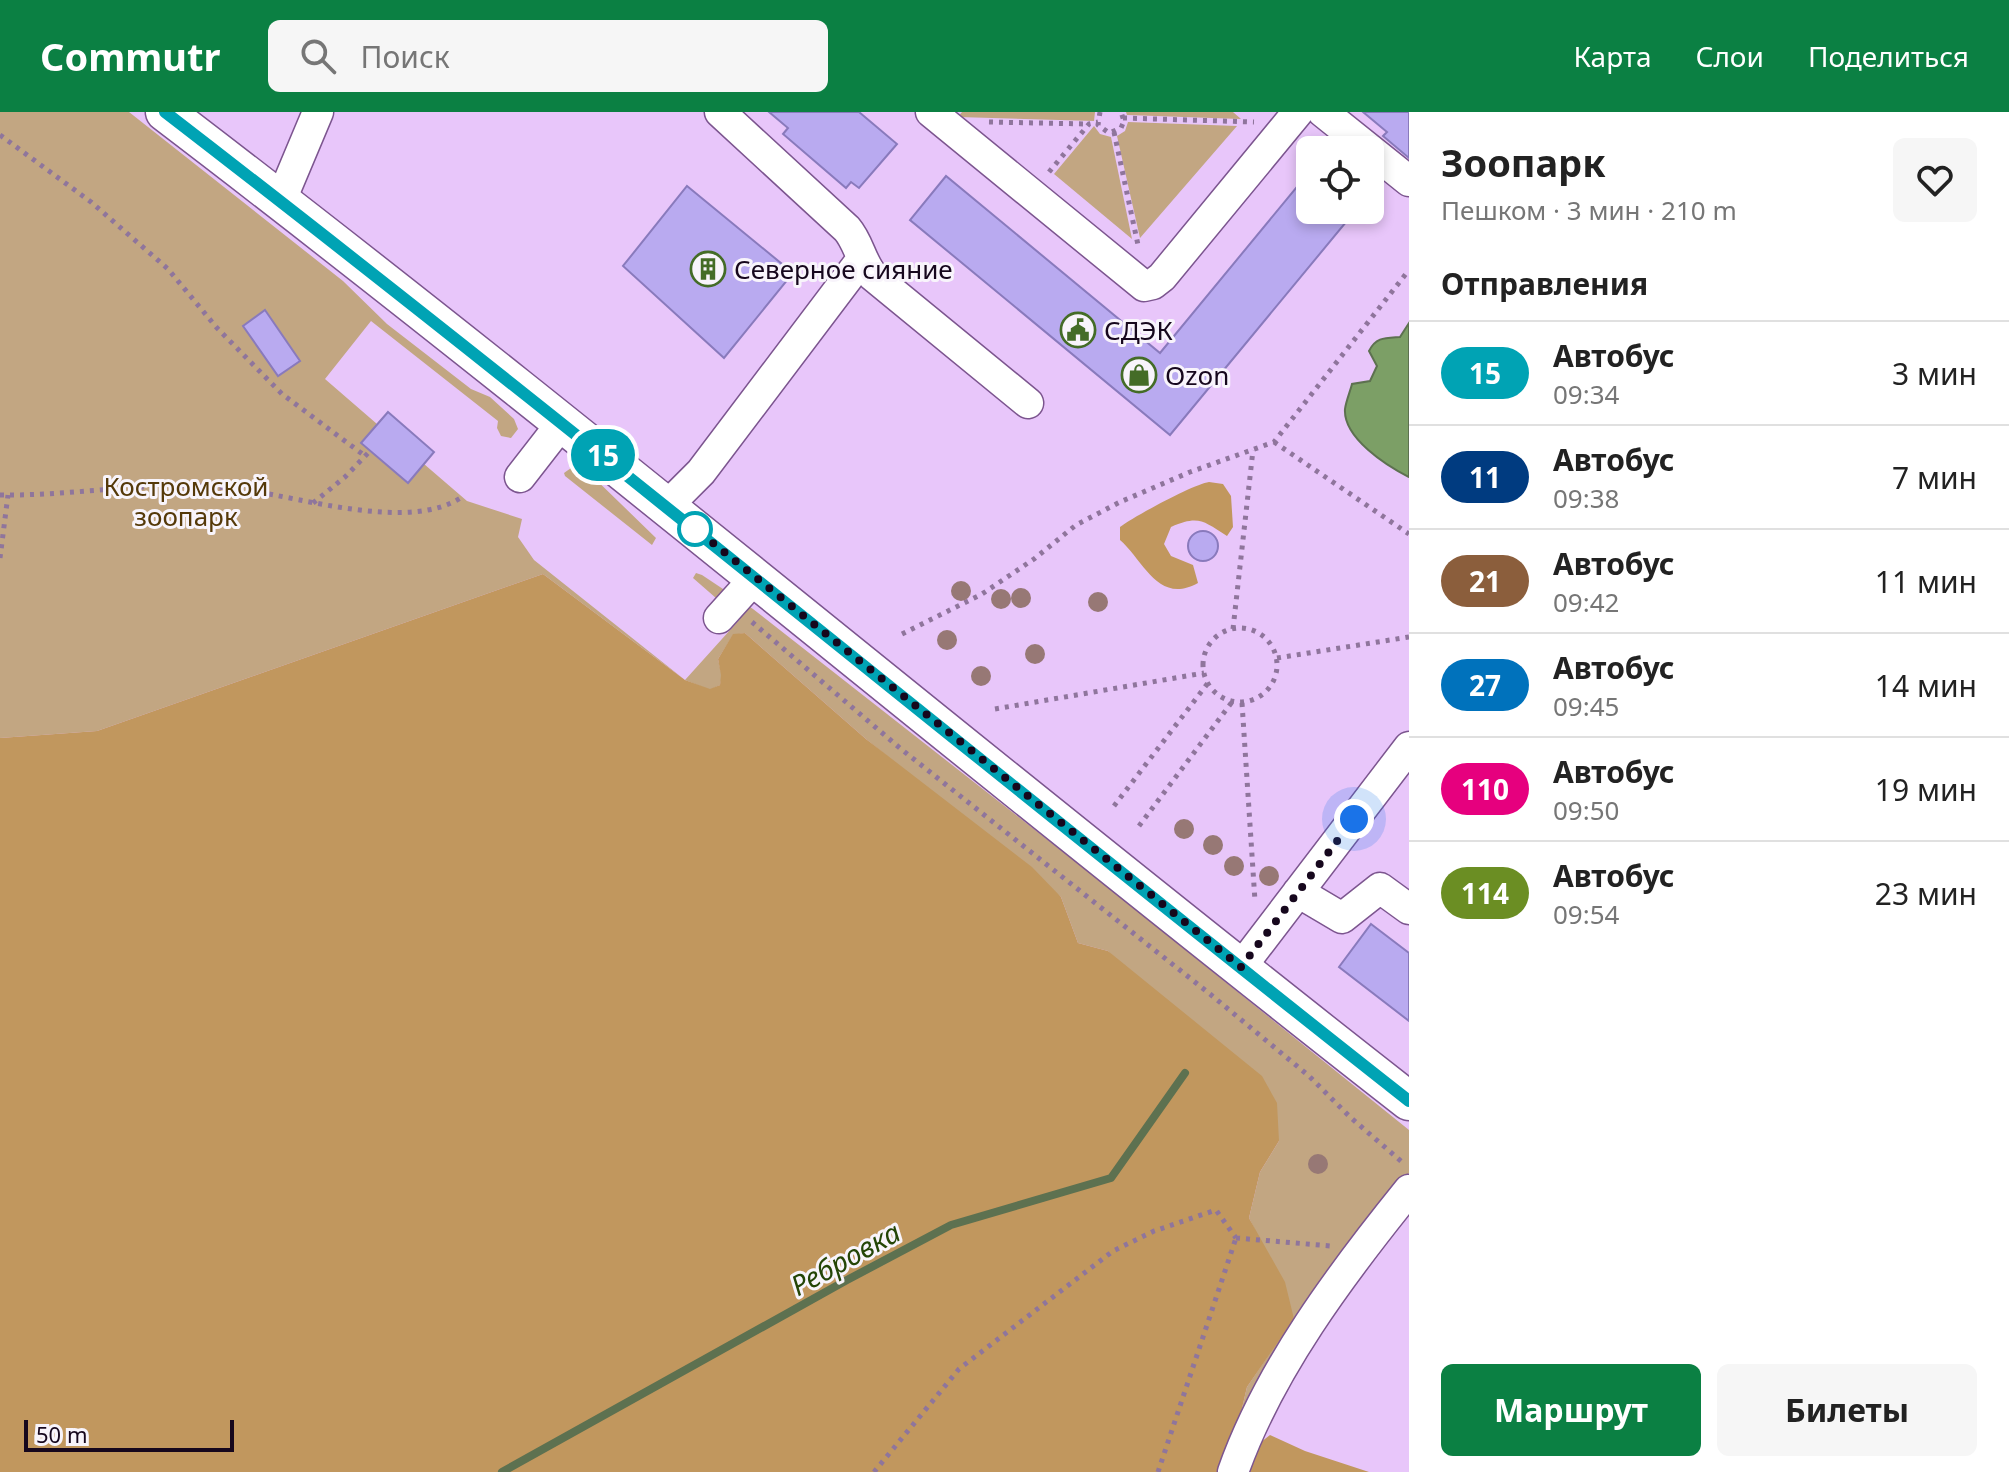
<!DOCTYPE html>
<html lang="ru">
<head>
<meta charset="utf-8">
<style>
  body { margin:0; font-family:"Noto Sans",sans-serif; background:#f6f6f6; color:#222; height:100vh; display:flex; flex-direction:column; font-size:30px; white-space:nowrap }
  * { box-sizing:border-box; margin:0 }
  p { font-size:26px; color:#767676 }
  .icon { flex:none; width:44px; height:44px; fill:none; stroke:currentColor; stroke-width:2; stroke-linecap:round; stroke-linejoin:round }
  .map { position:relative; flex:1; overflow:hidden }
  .details { display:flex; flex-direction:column; background:#fff; width:600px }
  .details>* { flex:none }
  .badge { padding:0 16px; border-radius:26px; font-size:28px; line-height:52px }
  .fabs { position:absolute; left:1296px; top:24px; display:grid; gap:16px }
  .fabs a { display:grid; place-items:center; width:88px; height:88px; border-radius:12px; background:#fff; box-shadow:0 4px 12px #0003; font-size:40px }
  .scale { position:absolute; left:24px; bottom:20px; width:210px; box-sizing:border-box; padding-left:8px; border:4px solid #16071d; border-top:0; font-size:22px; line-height:28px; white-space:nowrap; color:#16071d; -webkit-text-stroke:6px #f8f4fb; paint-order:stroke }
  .you { position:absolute; width:40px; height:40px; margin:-20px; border:6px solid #fff; border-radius:50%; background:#1a73e8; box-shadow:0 0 0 12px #1a73e833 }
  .map>.badge { position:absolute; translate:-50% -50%; box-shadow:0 0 0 4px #fff }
  h2 { padding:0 32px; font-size:30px; line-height:72px }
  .round { display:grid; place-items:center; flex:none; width:84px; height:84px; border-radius:12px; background:#f6f6f6 }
  .summary { display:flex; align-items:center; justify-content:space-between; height:136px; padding:0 32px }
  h1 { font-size:38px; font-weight:700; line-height:60px }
  .button { display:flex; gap:16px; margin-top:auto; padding:16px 32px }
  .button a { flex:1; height:92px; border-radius:12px; background:#0b8043; color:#fff; font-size:32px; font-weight:700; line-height:92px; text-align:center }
  .button a+a { background:#f6f6f6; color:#222 }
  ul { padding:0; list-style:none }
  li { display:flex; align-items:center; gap:24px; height:104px; padding:0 32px; border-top:2px solid #e0e0e0 }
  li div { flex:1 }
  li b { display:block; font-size:30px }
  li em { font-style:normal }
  li .badge { min-width:88px; font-weight:700; text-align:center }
  header { display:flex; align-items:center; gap:48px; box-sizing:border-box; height:112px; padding:0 40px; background:#0b8043; color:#fff }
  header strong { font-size:38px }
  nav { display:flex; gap:44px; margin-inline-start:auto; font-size:28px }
  .search { width:560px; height:72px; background:#f6f6f6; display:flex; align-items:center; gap:20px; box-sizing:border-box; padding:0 28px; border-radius:12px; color:#767676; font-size:30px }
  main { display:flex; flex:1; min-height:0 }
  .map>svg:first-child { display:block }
  .green { fill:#c2a682 }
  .forest { fill:#c1975e }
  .water { fill:#7c9f66; stroke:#5d7150; stroke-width:2 }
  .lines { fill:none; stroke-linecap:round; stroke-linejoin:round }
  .stream { stroke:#5d7150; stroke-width:8 }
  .building { fill:#b9aaf0; stroke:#897abc; stroke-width:2 }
  .minor-casing { stroke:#7c558f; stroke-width:33 }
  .major-casing { stroke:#7c558f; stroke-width:41 }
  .path { stroke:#8f759c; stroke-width:5; stroke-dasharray:4 6; stroke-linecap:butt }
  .minor { stroke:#fff; stroke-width:30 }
  .major { stroke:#fff; stroke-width:38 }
  .tree { fill:#977875 }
  .line-casing { stroke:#fff; stroke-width:18 }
  .line { stroke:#00a3b4; stroke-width:12 }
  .walk { stroke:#16071d; stroke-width:8; stroke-dasharray:0 14.4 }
  .stop-dot { fill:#fff; stroke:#00a3b4; stroke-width:4 }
  .labels { text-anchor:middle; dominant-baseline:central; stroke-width:6; stroke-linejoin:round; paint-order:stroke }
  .poi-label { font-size:26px; fill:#16071d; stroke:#f8f4fb; text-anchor:start }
  .park-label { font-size:26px; fill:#553909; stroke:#f8f4fb }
  .water-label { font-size:28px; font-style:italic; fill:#244506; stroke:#f8f4fb }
</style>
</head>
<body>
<header>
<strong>Commutr</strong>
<div class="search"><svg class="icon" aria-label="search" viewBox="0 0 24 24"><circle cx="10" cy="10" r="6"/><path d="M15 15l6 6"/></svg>Поиск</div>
<nav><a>Карта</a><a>Слои</a><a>Поделиться</a></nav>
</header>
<main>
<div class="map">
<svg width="1409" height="1360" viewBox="0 0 1409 1360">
  <rect width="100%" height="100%" fill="#e8c6fa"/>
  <path class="green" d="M0,0H129L343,169L387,212L471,277L490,285L514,307L518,317L511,326L501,324L497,316L498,309L371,209L325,267L377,312L388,300L434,340L424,352L467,389L522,407L518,425L534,448L685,568L740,507L693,466L696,461L702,463L753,497L1104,772L1409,1018V1061L1234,1330L1247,1275L1293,1207L1265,1138L1249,1106L1260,1060L1279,1029L1108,839L1078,831L1061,785L866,627L745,521L733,523L718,547L722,564L720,573L710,578L685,568L543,462L97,619L0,626Z
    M962,0H1095L1094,9L958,5Z
    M1126,0H1233L1241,7L1127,3Z
    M1128,10L1237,14L1140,126L1117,24L1125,19Z
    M1094,14L1100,22L1111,25L1132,127L1054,62Z
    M571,356L585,357L656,426L652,433L565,364L564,361Z"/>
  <path class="forest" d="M1209,370L1223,372L1231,384L1233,415L1227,424C1203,409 1199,403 1171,415L1164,432L1171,444L1193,453L1198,471C1158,493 1144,449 1120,428V415C1133,405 1194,372 1209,370Z
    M543,462L685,568L710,577L720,573L721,563L718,547L733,522L745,521L866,627L1032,755L1061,785L1078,831L1108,839L1262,964L1277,991L1279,1029L1260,1060L1249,1106L1285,1170L1294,1207L1247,1275L1234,1330L1256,1334L1270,1323L1305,1339L1369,1360H0V626L97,619Z"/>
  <path class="water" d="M1409,211V365C1387,354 1343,326 1345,297C1346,289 1350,280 1352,272L1370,269L1377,254L1369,239C1376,225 1385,226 1400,225Z"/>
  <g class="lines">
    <path class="stream" d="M502,1360L847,1168L951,1113L1111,1066L1185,961"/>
  </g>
  <path class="building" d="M769,0H859L897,32L859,76L851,70L846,76L783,22L788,16Z
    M1363,0H1409V46L1383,24L1387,20Z
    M1310,59V98H1356L1170,323L910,108L946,64L1160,241Z
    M687,74L793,161L724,246L623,154Z
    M265,198L300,249L278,264L243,214Z
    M388,300L434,340L408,371L361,331Z
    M1188 434a15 15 0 1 1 30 0a15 15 0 1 1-30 0Z
    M1371,812L1409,841V909L1339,855Z"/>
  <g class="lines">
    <g class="minor-casing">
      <path id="minor" d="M720,0L847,117C859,131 861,150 873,164L1028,291
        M931,0L1144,174L1153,172L1162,165L1298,0
        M1323,0L1409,69
        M281,88L318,0
        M520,365L562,311
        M667,394L701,360L862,147
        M719,506L756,465
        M1298,780L1342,806L1380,776L1409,797
        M1241,855L1409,635
        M1233,1360C1269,1258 1341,1162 1409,1078"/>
    </g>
    <g class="major-casing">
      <path id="major" d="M165,0C586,321 991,663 1409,989"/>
    </g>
    <path class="path" d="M1100,0L1098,13L1109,21L1121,16L1124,9L1121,0
      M1123,6L1254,10
      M989,10L1089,12
      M1114,20L1138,133
      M0,23L91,90L168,157L217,216L282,282L365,344
      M1049,60L1089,12L1098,10
      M1274,330L1409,422
      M0,383C82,384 163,366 245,378C304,386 410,420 462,385
      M313,391L345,365L370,339
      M0,446L8,383
      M752,510L901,637L1210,882L1309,964L1350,1005L1402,1050
      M1203 553a37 37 0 1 1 74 0a37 37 0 1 1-74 0Z
      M1233,517L1253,338
      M902,522L982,482L1034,447L1076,413L1120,390L1190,360L1274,330L1409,158
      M1277,546L1409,525
      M1242,591L1255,789
      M995,597L1204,561
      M1114,694L1208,571
      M1139,714L1232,590
      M1236,1126L1331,1134
      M874,1360L959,1257L1113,1139L1154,1119L1216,1098L1236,1126
      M1158,1360L1236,1126"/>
    <use href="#minor" class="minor"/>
    <use href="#major" class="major"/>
  </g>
  <g class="tree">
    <circle cx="961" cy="479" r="10"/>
    <circle cx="1021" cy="486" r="10"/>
    <circle cx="1001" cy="487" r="10"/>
    <circle cx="1098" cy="490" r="10"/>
    <circle cx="947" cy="528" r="10"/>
    <circle cx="1035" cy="542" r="10"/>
    <circle cx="981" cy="564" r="10"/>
    <circle cx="1184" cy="717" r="10"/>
    <circle cx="1213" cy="733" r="10"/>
    <circle cx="1234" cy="754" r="10"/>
    <circle cx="1269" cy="764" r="10"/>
    <circle cx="1318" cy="1052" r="10"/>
  </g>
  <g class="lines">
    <g class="line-casing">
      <path id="line" d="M165,0C584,323 992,661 1409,989"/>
    </g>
    <use href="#line" class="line"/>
    <path class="walk" d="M695,417L693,415L1241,855L1354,707"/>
  </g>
  <defs>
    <g id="building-ring" transform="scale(1.8)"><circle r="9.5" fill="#f8f4fb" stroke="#446c27" stroke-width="1.5"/><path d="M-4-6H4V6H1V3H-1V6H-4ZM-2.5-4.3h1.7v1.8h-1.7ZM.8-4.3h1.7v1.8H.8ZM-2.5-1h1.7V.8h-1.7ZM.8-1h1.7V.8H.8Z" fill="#446c27"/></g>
    <g id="civic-ring" transform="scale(1.8)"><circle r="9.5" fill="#f8f4fb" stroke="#446c27" stroke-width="1.5"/><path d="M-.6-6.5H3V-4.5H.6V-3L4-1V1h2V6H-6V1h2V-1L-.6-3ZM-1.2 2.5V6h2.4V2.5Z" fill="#446c27"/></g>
    <g id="shop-ring" transform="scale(1.8)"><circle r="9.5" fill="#f8f4fb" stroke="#446c27" stroke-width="1.5"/><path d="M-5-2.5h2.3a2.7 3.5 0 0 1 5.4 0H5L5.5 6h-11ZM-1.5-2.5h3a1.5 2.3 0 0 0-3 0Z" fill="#446c27"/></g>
  </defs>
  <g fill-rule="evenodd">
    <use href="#building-ring" x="708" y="157"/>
    <use href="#civic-ring" x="1078" y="218"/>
    <use href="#shop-ring" x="1139" y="263"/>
  </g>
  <circle class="stop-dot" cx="695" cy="417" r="16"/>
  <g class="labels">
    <g class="poi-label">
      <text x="734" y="157">Северное сияние</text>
      <text x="1104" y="218">СДЭК</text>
      <text x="1165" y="263">Ozon</text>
    </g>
    <g class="park-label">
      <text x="186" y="374">Костромской<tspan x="186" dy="30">зоопарк</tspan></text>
    </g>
    <g class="water-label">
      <text transform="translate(845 1146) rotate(-29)">Ребровка</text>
    </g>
  </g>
</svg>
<div class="fabs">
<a><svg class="icon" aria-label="locate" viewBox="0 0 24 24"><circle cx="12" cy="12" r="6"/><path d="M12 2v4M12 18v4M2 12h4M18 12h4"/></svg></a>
</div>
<div class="scale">50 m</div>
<div class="you" style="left:1354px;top:707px"></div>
<b class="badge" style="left:603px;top:343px;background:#00a3b4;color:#fff">15</b>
</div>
<section class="details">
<div class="summary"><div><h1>Зоопарк</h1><p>Пешком · 3 мин · 210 m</p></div><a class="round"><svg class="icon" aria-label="heart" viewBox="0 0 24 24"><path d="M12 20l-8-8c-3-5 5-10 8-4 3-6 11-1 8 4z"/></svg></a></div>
<h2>Отправления</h2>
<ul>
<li><span class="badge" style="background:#00a3b4;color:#fff">15</span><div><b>Автобус</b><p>09:34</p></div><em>3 мин</em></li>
<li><span class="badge" style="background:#003b80;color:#fff">11</span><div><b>Автобус</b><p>09:38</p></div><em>7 мин</em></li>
<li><span class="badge" style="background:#8b5e3c;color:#fff">21</span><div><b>Автобус</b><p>09:42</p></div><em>11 мин</em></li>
<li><span class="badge" style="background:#0072bc;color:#fff">27</span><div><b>Автобус</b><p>09:45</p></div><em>14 мин</em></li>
<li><span class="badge" style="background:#e6007e;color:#fff">110</span><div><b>Автобус</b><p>09:50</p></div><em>19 мин</em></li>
<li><span class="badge" style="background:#6b8e23;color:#fff">114</span><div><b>Автобус</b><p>09:54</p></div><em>23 мин</em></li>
</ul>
<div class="button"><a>Маршрут</a><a>Билеты</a></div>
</section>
</main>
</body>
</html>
